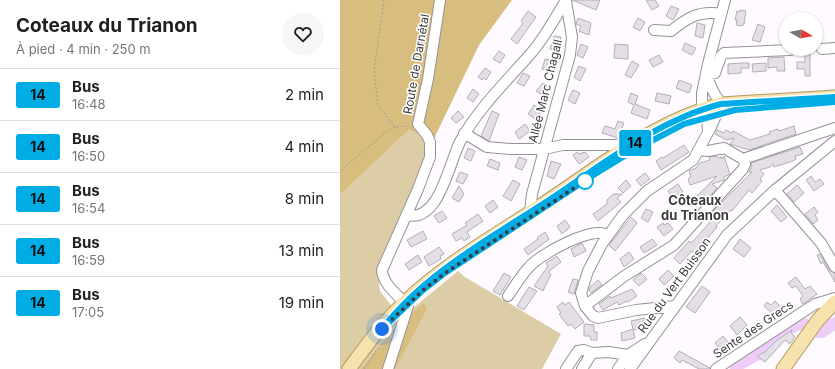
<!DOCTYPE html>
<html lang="fr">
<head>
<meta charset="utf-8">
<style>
  body { margin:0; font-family:Inter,sans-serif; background:#f6f6f6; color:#202124; height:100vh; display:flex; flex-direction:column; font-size:15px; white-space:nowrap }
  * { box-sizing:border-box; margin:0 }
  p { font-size:13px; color:#757577 }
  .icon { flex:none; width:22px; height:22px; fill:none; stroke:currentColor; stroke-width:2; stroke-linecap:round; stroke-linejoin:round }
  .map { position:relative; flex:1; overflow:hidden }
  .details { display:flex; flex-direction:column; background:#fff; width:340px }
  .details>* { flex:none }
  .badge { padding:0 8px; border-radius:3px; font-size:14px; line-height:26px }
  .needle { width:26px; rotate:99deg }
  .buttons { position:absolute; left:439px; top:12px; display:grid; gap:8px }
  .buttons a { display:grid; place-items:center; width:44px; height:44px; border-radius:50%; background:#fff; box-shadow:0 1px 3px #0004; font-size:20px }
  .you { position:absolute; width:20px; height:20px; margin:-10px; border:3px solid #fff; border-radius:50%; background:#1a73e8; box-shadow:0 0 0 6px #1a73e833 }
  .map>.badge { position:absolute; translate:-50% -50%; box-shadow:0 0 0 2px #fff }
  .round { display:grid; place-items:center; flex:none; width:42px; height:42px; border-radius:21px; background:#f6f6f6 }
  .overview { display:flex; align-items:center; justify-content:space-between; height:68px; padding:0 16px }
  h1 { font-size:19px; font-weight:700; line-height:30px }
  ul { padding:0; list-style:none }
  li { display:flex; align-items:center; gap:12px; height:52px; padding:0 16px; border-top:1px solid #e0e0e0 }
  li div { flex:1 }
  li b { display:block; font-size:15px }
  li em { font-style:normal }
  li .badge { min-width:44px; font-weight:700; text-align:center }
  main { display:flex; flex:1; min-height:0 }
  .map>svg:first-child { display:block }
  .green { fill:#ddcda6 }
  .forest { fill:#d7bd7e }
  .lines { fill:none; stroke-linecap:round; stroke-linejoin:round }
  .river { stroke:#eecdfa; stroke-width:12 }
  .building { fill:#e4dfe6; stroke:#b4afb6 }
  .minor-casing { stroke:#969198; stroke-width:12 }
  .major-casing { stroke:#b19b62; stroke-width:15 }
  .path { stroke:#9d9a9e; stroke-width:1; stroke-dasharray:2 2; stroke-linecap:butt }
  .minor { stroke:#fff; stroke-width:10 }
  .major { stroke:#f6e2ad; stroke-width:13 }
  .line-casing { stroke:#fff; stroke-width:9 }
  .line { stroke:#00ace6; stroke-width:6 }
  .walk { stroke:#3d3b3e; stroke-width:4; stroke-dasharray:0 7.2 }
  .stop-dot { fill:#fff; stroke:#00ace6; stroke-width:2 }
  .labels { text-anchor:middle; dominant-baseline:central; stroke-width:3; stroke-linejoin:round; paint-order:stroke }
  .street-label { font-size:12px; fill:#3d3b3e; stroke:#fff }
  .neighbourhood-label { font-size:13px; font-weight:bold; fill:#3d3b3e; stroke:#fff }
</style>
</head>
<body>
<main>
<section class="details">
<div class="overview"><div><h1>Coteaux du Trianon</h1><p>À pied · 4 min · 250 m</p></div><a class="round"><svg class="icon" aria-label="heart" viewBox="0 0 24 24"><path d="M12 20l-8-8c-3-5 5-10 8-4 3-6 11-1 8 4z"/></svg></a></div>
<ul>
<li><span class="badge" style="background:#00ace6;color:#111">14</span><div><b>Bus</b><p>16:48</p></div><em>2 min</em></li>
<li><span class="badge" style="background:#00ace6;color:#111">14</span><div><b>Bus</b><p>16:50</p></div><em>4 min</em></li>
<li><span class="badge" style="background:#00ace6;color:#111">14</span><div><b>Bus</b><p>16:54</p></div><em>8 min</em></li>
<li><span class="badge" style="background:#00ace6;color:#111">14</span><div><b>Bus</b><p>16:59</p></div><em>13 min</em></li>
<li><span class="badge" style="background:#00ace6;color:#111">14</span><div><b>Bus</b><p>17:05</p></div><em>19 min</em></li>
</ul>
</section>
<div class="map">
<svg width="495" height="369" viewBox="0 0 495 369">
  <rect width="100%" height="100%" fill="#fefaff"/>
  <path class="green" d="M69,130L83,136L88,151L37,269L40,291L61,318L118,271L125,277L221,334L202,369H0V195Z"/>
  <path class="forest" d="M0,0H172L139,45L88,151L83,136L69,130L0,195Z
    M84,303L87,309L55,369H21L56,326Z"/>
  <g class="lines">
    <path class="river" d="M478,332H482L495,323
      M396,369L398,365L420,353L440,335L456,325L464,324"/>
  </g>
  <path class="building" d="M232,0H260L256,10Z
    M306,0H315L319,6L312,10Z
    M331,6L339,9L333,20L326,16Z
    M400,10L406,11L404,24L402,26L396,25L397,20H395L397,11L400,12Z
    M188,11L196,17L177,44L171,39L183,23L181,21Z
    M238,18L251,23L249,35L239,31L241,26L236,24Z
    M298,18L305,22L300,31L293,27Z
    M357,23L365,25L363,38L355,36Z
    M418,24L425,27L420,42L412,40Z
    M214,36L221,37L218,51L210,49Z
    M345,43L356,48L352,55L342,50Z
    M241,44L248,47L243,58L237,55Z
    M275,44L288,45V59L274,58Z
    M159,51L165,55L160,63L153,59Z
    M465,54H470V76H465V69H457V62H465Z
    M319,55L323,62L313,67L309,60Z
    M444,57L445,71H437V67L428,68V58Z
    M205,59L214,61L211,71L202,69Z
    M292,61L299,65L291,78L285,75Z
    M401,63H409V68H401V73L388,74V64Z
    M426,63V71L413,72L412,64Z
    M239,66L246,69L240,81L234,77Z
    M145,68L151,72L146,80L144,78L142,80L138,77Z
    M183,73L190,76L184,86L177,83Z
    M339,80L352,85L349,93L336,88Z
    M203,83L210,88L203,96L196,91Z
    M133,89L139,94L133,102L127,98Z
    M233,90L240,93L235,104L228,100Z
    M291,93L298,96L295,104L310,110L307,119L291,113L294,105L288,102Z
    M317,93L331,96L329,104L315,101Z
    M194,105L202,111L195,119L188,114Z
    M118,111L124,117L116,123L111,118Z
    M152,111L159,114L149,141L141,136Z
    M278,121L284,123L278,138L262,133L265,126L275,129Z
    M185,124L190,131L179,139L175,132Z
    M454,126L456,134L409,150L390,144L394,138L387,140L375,134L377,130L384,133L386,130L392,133L393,131L410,140L430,134L429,132L438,129L439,131Z
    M344,145L349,152L321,170L316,161L322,157L323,158Z
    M460,147L463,154L455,156L456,159L453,161L434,167L433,164L430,167L420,170L424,174L420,179L422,181L412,193L409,190L392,211L391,210L376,226L377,227L355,253L352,251L340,264L334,258L349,241L351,243L356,238L377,214L373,211L412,172H409L412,166L411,163Z
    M128,148L135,151L131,161L124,158Z
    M237,152L239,154L245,152L249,157L239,164L233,155Z
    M377,156L378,158L382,157V159L384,156L390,174L384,177V180L372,184L377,188L364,203L357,196L377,176L350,185L348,179L351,177L349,171L356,168L360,163L370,160L369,157Z
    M179,157L187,160L182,170L175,167Z
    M150,159L160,163L158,170L147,166Z
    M211,161L221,164L214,179L207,176Z
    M120,172L128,175L123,184L116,181Z
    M305,173L310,179L301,186L296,180Z
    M471,176L475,182L480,179L484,184L474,191L466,180Z
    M173,180L180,184L171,201L163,196Z
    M286,180L291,186L283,193L278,188Z
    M338,184L343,192L333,199L328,191Z
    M457,185L464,193L454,202L447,194Z
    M119,186L124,194L119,202L112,198Z
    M273,194H282L277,198L281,202L258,221L253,214L267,204V200Z
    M153,200L158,207L150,213L145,206Z
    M437,205L447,217L441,222L431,211Z
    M474,207L478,212L475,215L478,220L473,224L465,214Z
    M306,209L313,212L308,222L301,218Z
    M102,211L107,218L99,223L94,216Z
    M138,214L143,221L127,232L130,237L124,241L122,238L116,241L112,234L127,225L125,223Z
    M291,217L297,223L275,251L269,245Z
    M225,220L230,227L222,234L217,226Z
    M323,223L324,225L328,223L333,229L324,236L317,227Z
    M83,231L87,239L71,247L67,240Z
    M205,232L209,239L188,255L184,249L198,239L197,238Z
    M312,239L317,245L304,253L300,247Z
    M400,239L411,248L404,257L393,249Z
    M242,243L246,251L234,257L231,249Z
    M99,247L104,254L100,256L101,259L89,266L84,257Z
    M289,252L294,259L284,267L280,259Z
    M480,254L489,270L495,273V282L483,262L481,264L477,255Z
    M78,255L82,262L69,270L65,264Z
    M217,256L221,262L208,272L211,274L203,291L194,286L208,266L206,263Z
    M328,270L334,276L324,285L319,279Z
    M164,273L171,277L160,295L153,291Z
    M301,273L307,279L299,286L293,280Z
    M456,277L465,289L470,286L477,294L463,304L460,299L463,296L456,286L452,288L448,283Z
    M233,279L238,280L234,294L228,292Z
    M258,280L262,285L251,293L249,290L250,287Z
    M362,286L370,292L355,313L346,307Z
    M189,287L197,291L184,310L177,306Z
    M292,289L297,296L288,302L287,301L279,305L277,302L263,310L259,304L270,296L271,298Z
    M435,301L441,307L434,315L424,306L427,302L431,305Z
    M223,302L225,305L229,302L244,322L235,329L231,324L228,326L219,314L221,313L217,307Z
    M400,317L407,325L397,335L390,326Z
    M305,318L307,327L293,330L295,338L282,341L281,333L293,329L291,321Z
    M244,324L254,325V332H257V340H251L250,336H244Z
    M452,330L451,333L455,337L450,344L445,340L425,362L417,356L425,352L437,340Z
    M383,336L388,342L380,349L375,343Z
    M339,351L370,368V369H359L342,360L340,363L334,358Z"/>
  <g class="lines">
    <g class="minor-casing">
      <path id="minor" d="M314,30L331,31C347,18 359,10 381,14
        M482,49L495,48
        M366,75L375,73L381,56L384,53L450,50
        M368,131L367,121L362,106V93L368,64L385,0
        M124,133L147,147L171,149H204L223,145H289
        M359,150L368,151L384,148L403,159L495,128
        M435,190L481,243L495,267
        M190,212L192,194L230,55L232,37L226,1
        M67,215C100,223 109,161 121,140C140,106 168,80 193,51C206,35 216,17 226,0
        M168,296C175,286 182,274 190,266C201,254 253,225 267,235
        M245,306L283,277L334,245L403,169L405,164L403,159
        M335,306L296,310L258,318L253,316L245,306L241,293L248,271L262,244L283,215L307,191L353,160L371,127L381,104L374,93L366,75
        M48,369L68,306C58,295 43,285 42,270L78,189L90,157V142L87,135L78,124L88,79L100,0
        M226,369L238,351L244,350L252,353L269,352L288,355L305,344
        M242,369L252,353
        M278,369L288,355
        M290,369L387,235L435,190L495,141
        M376,369L475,304L495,298"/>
    </g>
    <g class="major-casing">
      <path id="major" d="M9,369C26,346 44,321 65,302C105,264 154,236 200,206C256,169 316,120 381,104L495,97
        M443,369L478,320L495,302"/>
    </g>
    <path class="path" d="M44,0L34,70L38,105L55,127
      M0,171L45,133L55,127L69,126
      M24,369L38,348"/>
    <use href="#minor" class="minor"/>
    <use href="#major" class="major"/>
  </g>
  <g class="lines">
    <g class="line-casing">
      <path id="line" d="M495,97L381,104C318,120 263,164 209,200C151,238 85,273 42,329L82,291L105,273L252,176L296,149L344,124L395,110L495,102"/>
    </g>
    <use href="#line" class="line"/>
    <path class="walk" d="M42,329L82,291L105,273L245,181"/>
  </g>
  <circle class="stop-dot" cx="245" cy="181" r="8"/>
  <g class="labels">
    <g class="street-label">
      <text transform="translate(76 64) rotate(-80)">Route de Darnétal</text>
      <text transform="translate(205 91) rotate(-76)">Allée Marc Chagall</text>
      <text transform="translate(334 285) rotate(-54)">Rue du Vert Buisson</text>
      <text transform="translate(413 329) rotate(-34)">Sente des Grecs</text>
    </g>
    <g class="neighbourhood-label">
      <text x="355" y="200">Côteaux<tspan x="355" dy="15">du Trianon</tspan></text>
    </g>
  </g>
</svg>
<div class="buttons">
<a><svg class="needle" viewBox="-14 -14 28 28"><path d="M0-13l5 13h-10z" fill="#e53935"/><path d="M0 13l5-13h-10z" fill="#757577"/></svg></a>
</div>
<div class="you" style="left:42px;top:329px"></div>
<b class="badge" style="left:295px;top:143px;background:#00ace6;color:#111">14</b>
</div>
</main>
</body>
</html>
